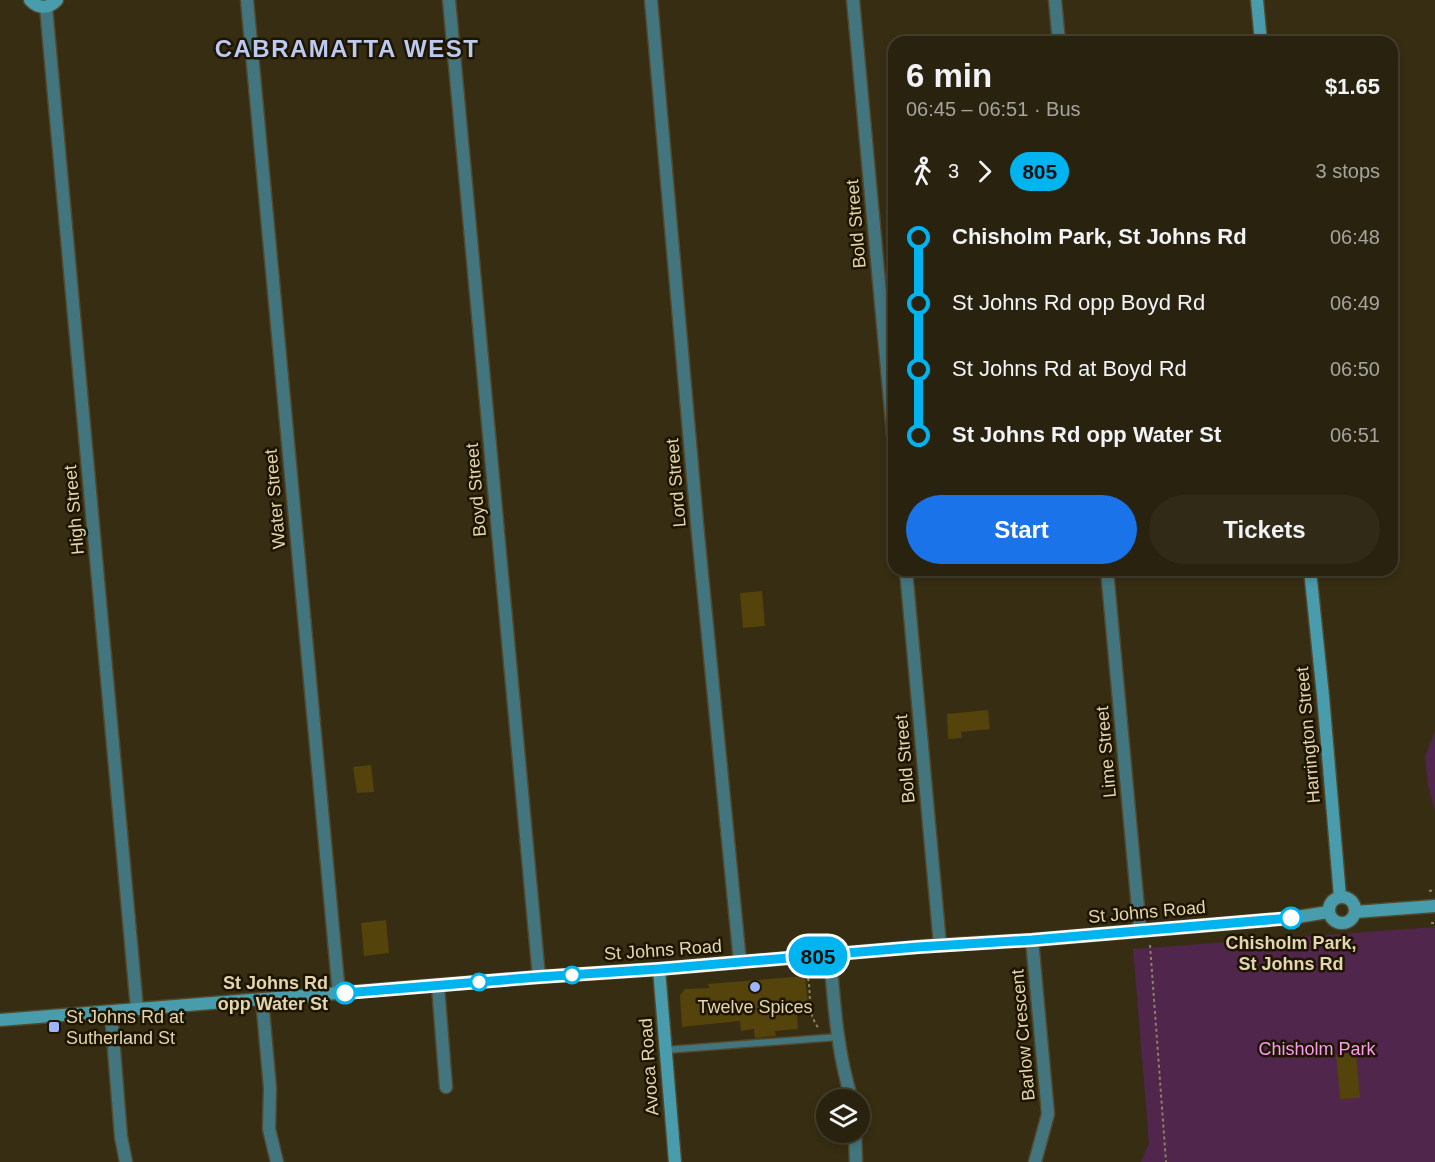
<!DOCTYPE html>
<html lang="en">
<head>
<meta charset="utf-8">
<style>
  body { margin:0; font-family:Arial,sans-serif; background:#302a17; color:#f1f3f6; height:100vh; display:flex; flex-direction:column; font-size:22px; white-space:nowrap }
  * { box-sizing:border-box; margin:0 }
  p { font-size:20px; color:#a5a49e }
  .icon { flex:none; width:33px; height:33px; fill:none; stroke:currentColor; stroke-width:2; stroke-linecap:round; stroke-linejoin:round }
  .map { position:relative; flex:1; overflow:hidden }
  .details { position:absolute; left:888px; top:36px; width:510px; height:540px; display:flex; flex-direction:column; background:#28220e; border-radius:18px; box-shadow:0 3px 9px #0003,0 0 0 2px #443f2e }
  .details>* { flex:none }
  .badge { padding:0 12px; border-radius:20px; font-size:21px; line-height:39px }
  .fabs { position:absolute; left:816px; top:1089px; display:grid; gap:12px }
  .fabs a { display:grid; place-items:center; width:54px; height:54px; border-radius:50%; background:#28220e; box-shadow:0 3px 9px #0003,0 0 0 2px #443f2e; font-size:30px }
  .map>.badge { position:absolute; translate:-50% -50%; box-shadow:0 0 0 3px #fff }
  .legs { display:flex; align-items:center; gap:9px; height:66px; padding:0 18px; font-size:20px }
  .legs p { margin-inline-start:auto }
  .overview { display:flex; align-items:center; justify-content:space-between; height:102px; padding:0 18px }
  h1 { font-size:33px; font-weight:700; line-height:45px }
  .action { display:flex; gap:12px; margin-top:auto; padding:12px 18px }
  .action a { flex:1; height:69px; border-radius:36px; background:#1a73e8; color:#fff; font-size:24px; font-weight:700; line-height:69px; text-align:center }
  .action a+a { background:#302a17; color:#f1f3f6 }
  ul { padding:0 18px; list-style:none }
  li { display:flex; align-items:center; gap:21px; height:66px; font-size:22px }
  li i { display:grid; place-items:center; width:9px; height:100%; margin:0 8px; background:currentColor }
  li i::after { content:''; width:15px; height:15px; margin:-8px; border:4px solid; border-radius:50%; background:#28220e }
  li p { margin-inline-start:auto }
  li:first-child i { background:linear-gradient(#0000 50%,currentColor 0) }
  li:last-child i { background:linear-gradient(currentColor 50%,#0000 0) }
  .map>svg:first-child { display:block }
  .green { fill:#50264c }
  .building { fill:#54430a }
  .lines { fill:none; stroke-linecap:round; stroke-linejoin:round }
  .lane-casing { stroke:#52482b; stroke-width:9 }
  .street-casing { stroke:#52482b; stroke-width:15 }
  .secondary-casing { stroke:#52482b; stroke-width:15 }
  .path { stroke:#8d8260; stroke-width:2; stroke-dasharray:3 3; stroke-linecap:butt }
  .lane { stroke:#43757e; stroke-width:6 }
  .street { stroke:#43757e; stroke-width:12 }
  .secondary { stroke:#489cac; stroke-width:12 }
  .line-1-casing { stroke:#fff; stroke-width:14 }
  .line-1 { stroke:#00b5ef; stroke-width:9 }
  .stop-1-dot { fill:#fff; stroke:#00b5ef; stroke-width:3 }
  .poi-dot { fill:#9eb4fd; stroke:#1d1500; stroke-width:2 }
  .labels { text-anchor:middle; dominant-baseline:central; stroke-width:5; stroke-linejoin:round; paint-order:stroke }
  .street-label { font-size:18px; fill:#e3d5ad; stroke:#1d1500 }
  .stop-label { font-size:18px; font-weight:bold; fill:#e3d5ad; stroke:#1d1500 }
  .poi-label { font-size:18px; fill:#e3d5ad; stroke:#1d1500 }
  .park-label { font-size:18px; fill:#fb9cf0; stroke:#1d1500 }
  .district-label { font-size:24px; font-weight:bold; letter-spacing:1.5px; fill:#bccaf3; stroke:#1d1500 }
</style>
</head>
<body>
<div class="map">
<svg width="1435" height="1162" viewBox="0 0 1435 1162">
  <rect width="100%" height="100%" fill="#362d12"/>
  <path class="green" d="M1435,731V812L1428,785L1425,757Z
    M1435,927V1162H1141L1149,1143L1133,949Z"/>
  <path class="building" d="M762,591L765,626L743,628L740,593Z
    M988,710L990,729L961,732L962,738L948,739L947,714Z
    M371,765L374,792L357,793L353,767Z
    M386,920L389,953L364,956L361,923Z
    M805,976L809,1013L797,1014L798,1029L775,1031L776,1036L755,1038L754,1029L741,1031L740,1021L682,1027L680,995L685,989L709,988L708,984Z
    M1356,1053L1360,1098L1340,1099L1336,1054Z"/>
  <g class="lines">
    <g class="lane-casing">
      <path id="lane" d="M666,1050L838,1037"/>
    </g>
    <g class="street-casing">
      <path id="street" d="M247,0L339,994
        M449,0L539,977
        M651,0L698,534L740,962
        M853,0L894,444
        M1055,0L1059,42
        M46,7L137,1009
        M906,570L940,945
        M1107,570L1140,930
        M1032,940L1048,1114L1035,1162
        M830,955C834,1003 837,1052 852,1100
        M438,986L446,1087
        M262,999L270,1088L269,1129L277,1162
        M111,1012L121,1137L126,1162
        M855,1132L856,1162"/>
    </g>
    <g class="secondary-casing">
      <path id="secondary" d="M30,0C38,9 49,9 57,0
        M1257,0L1261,42
        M1310,570L1323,696L1340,897
        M1329 910a13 13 0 1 1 26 0a13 13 0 1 1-26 0Z
        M1355,912L1435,906
        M659,969L675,1162
        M0,1020L539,977L659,969L940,945L1032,940L1291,918L1328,912"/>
    </g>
    <path class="path" d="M1429,891L1435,890
      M1431,923H1435
      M1150,945L1166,1162
      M808,978C812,998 806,1011 819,1029"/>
    <use href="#lane" class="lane"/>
    <use href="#street" class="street"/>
    <use href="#secondary" class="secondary"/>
  </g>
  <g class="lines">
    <g class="line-1-casing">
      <path id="line-1" d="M345,993L539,977L659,969L918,947L1032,940L1291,918"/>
    </g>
    <use href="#line-1" class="line-1"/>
  </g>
  <g class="stop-1-dot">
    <circle cx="1291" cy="918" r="10"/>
    <circle cx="572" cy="975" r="8"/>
    <circle cx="479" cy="982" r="8"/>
    <circle cx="345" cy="993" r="10"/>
  </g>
  <g class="poi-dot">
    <circle cx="755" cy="987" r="6"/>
    <rect x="48" y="1021" width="12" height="12" rx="3"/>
  </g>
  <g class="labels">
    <g class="street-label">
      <text transform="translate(856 224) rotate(-95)">Bold Street</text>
      <text transform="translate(676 483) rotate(-95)">Lord Street</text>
      <text transform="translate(476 490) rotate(-95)">Boyd Street</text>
      <text transform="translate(275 499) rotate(-95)">Water Street</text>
      <text transform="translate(74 510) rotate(-95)">High Street</text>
      <text transform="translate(1308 735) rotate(-95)">Harrington Street</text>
      <text transform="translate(1106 752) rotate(-95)">Lime Street</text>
      <text transform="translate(905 759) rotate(-95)">Bold Street</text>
      <text transform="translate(1147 912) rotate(-5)">St Johns Road</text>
      <text transform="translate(663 950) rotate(-4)">St Johns Road</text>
      <text transform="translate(1023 1035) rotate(-95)">Barlow Crescent</text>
      <text transform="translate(649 1067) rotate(-94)">Avoca Road</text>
    </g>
    <g class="stop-label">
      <text x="1291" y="943">Chisholm Park,<tspan x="1291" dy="21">St Johns Rd</tspan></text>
      <text x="328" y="983" text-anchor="end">St Johns Rd<tspan x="328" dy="21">opp Water St</tspan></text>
    </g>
    <g class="poi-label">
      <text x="755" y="1007">Twelve Spices</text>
      <text x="66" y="1017" text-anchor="start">St Johns Rd at<tspan x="66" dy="21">Sutherland St</tspan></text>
    </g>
    <g class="park-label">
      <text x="1317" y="1049">Chisholm Park</text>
    </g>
    <g class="district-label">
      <text x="347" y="48">CABRAMATTA WEST</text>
    </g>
  </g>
</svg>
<div class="fabs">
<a><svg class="icon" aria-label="layers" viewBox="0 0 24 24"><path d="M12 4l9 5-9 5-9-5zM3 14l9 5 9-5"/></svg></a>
</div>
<b class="badge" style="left:818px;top:956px;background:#00b5ef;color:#111">805</b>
<section class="details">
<div class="overview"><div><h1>6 min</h1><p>06:45 – 06:51 · Bus</p></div><b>$1.65</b></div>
<div class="legs"><svg class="icon" aria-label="walk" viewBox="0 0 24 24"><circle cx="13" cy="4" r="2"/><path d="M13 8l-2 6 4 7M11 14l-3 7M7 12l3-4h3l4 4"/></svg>3<svg class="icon" aria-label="forward" viewBox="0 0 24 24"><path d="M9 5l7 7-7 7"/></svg><b class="badge" style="background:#00b5ef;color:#111">805</b><p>3 stops</p></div>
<ul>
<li><i style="color:#00b5ef"></i><b>Chisholm Park, St Johns Rd</b><p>06:48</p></li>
<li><i style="color:#00b5ef"></i><span>St Johns Rd opp Boyd Rd</span><p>06:49</p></li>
<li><i style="color:#00b5ef"></i><span>St Johns Rd at Boyd Rd</span><p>06:50</p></li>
<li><i style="color:#00b5ef"></i><b>St Johns Rd opp Water St</b><p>06:51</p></li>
</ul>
<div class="action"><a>Start</a><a>Tickets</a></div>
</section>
</div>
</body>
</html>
